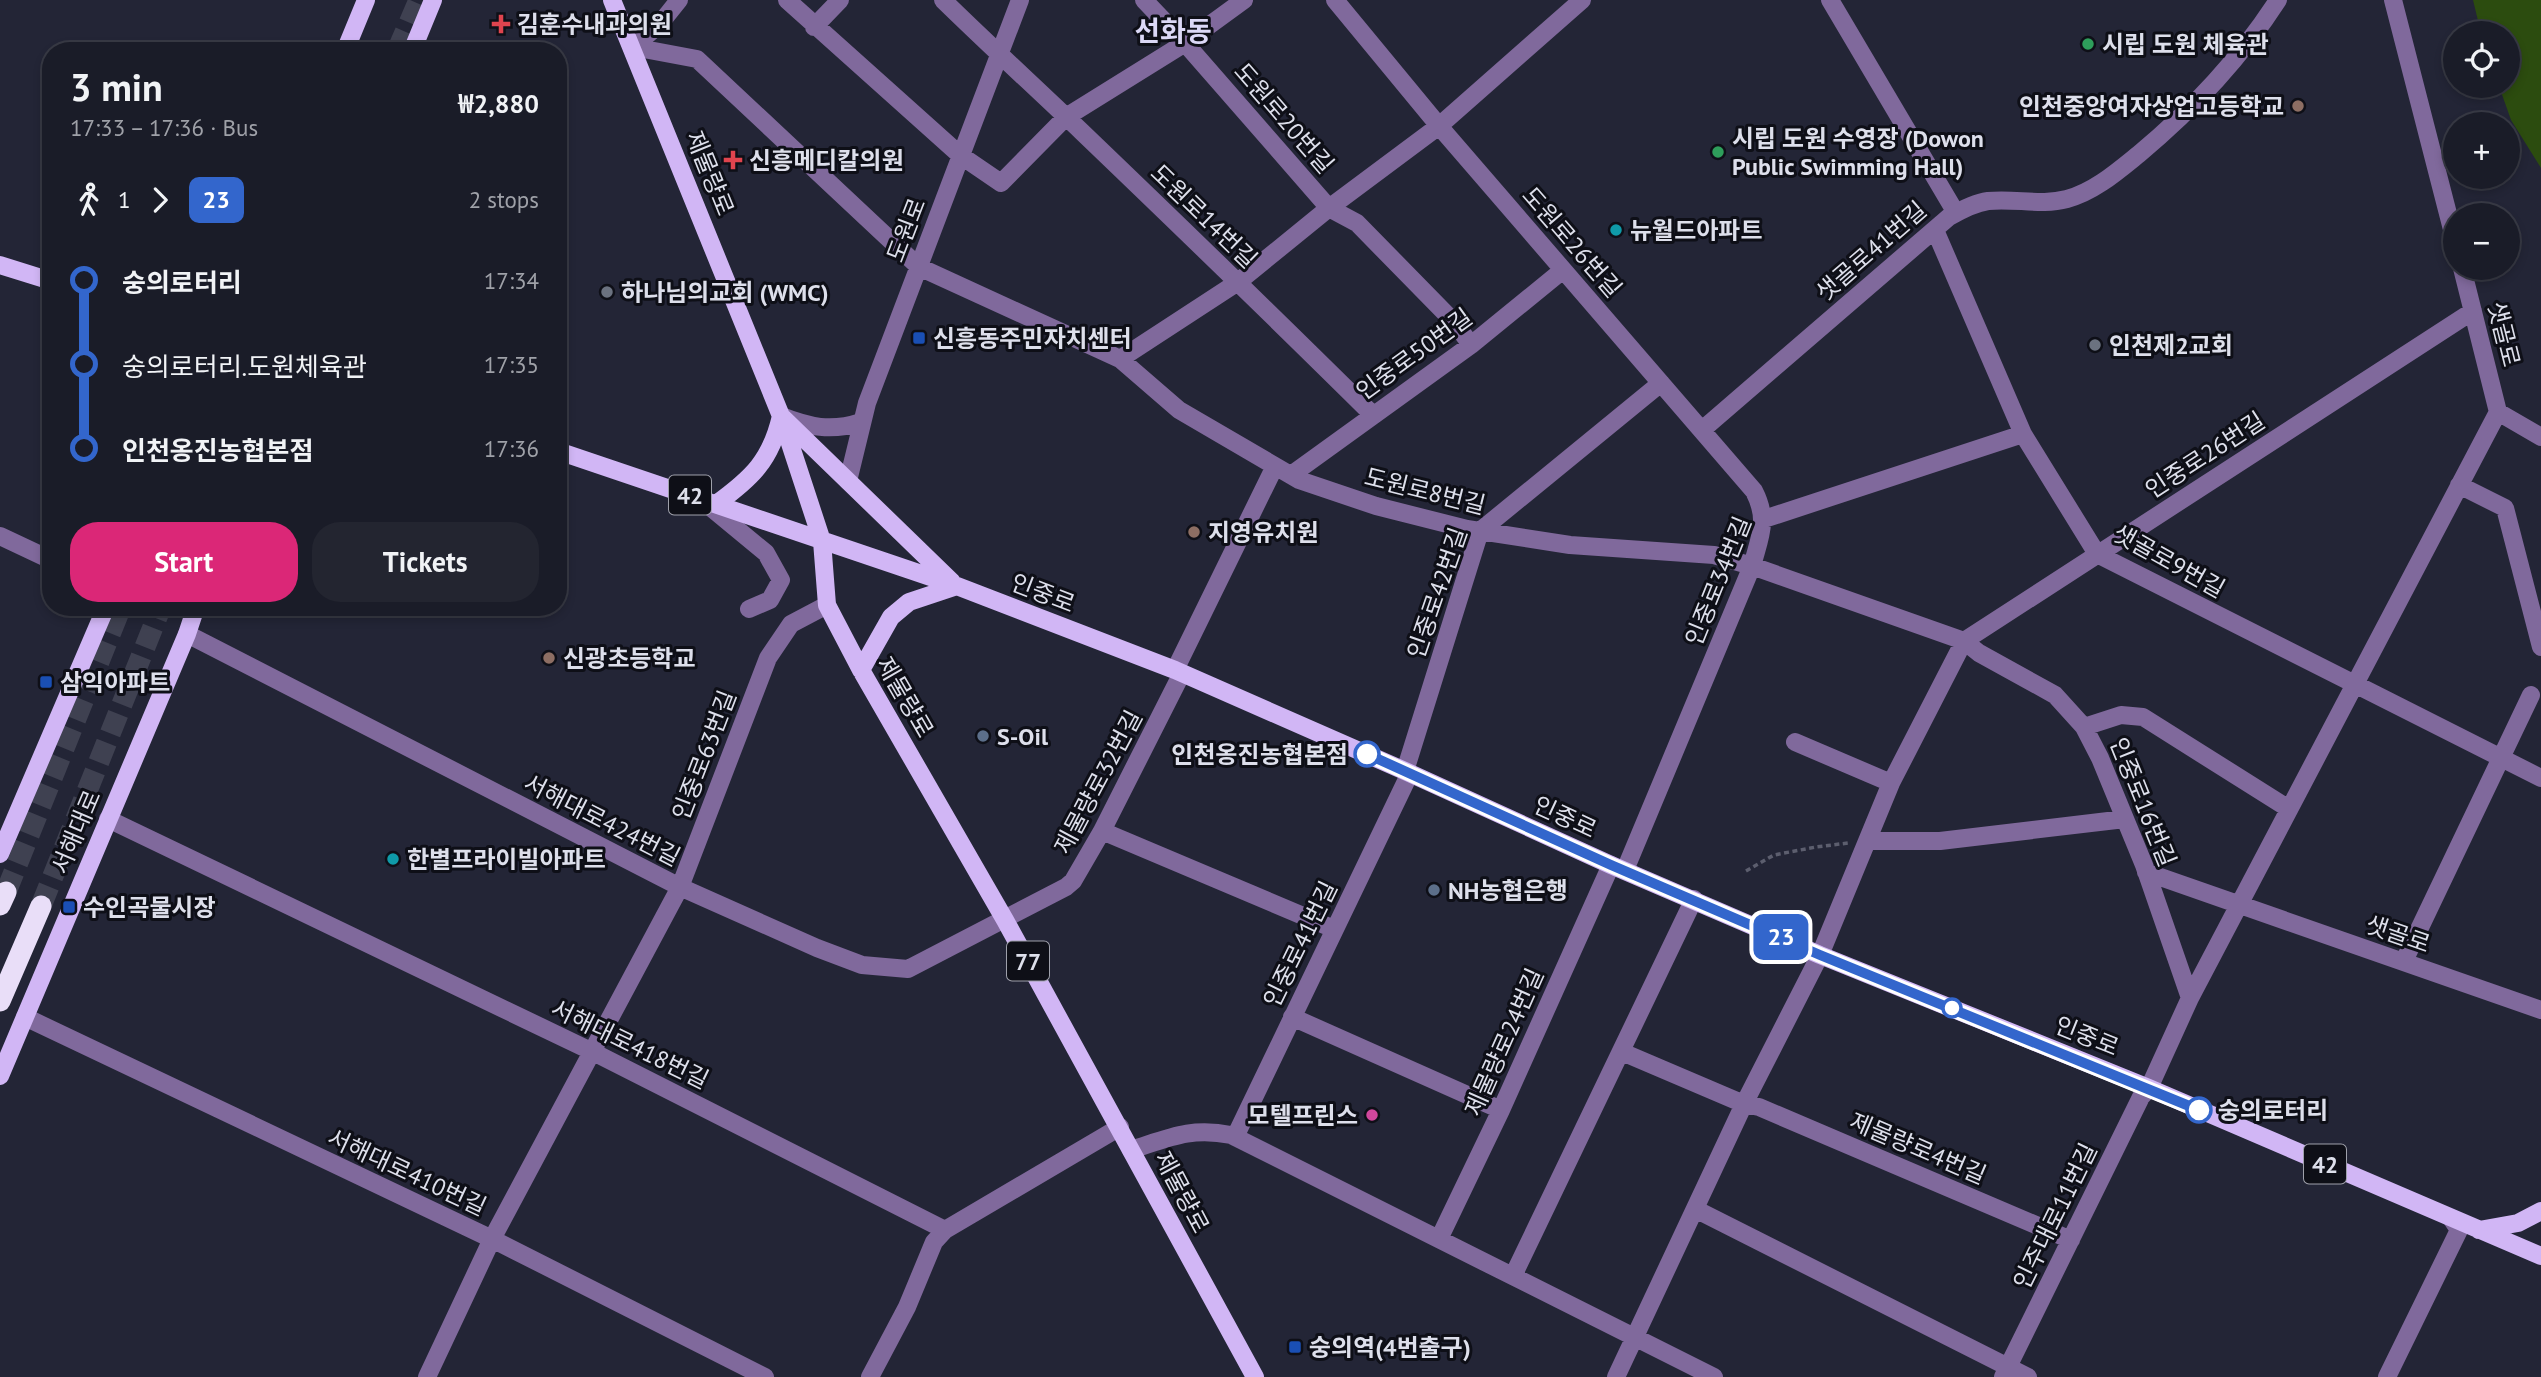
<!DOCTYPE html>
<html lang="en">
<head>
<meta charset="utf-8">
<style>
  body { margin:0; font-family:"PT Sans","Noto Sans KR",sans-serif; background:#232530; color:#f1f3f6; height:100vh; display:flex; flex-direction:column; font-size:26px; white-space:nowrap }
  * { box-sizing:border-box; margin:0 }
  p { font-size:23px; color:#9fa1a8 }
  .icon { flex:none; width:38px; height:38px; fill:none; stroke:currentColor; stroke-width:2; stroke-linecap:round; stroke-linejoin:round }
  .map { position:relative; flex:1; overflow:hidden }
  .panel { position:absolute; left:42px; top:42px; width:525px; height:574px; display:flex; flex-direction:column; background:#1a1c28; border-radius:28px; box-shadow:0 4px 10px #0003,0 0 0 2px #383a45 }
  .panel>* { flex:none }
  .badge { padding:0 14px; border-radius:10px; font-size:24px; line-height:46px }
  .controls { position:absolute; left:2443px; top:21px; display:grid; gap:14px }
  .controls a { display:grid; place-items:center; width:77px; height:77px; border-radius:50%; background:#1a1c28; box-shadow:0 4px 10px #0003,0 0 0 2px #383a45; font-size:35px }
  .map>.badge { position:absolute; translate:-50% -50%; box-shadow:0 0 0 4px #fff }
  .legs { display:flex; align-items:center; gap:10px; height:77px; padding:0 28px; font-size:23px }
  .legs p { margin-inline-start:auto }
  .headline { display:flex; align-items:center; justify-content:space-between; height:119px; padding:0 28px }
  h1 { font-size:38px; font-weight:600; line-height:52px }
  .primary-button { display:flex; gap:14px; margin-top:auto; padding:14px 28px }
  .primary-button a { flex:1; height:80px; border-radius:28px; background:#db2777; color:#fff; font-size:28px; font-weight:600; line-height:80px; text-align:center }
  .primary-button a+a { background:#232530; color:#f1f3f6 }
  ul { padding:0 28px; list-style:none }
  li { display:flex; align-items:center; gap:24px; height:84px; font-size:26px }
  li i { display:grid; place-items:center; width:10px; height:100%; margin:0 9px; background:currentColor }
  li i::after { content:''; width:18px; height:18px; margin:-9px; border:5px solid; border-radius:50%; background:#1a1c28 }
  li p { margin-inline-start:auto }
  li:first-child i { background:linear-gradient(#0000 50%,currentColor 0) }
  li:last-child i { background:linear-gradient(currentColor 50%,#0000 0) }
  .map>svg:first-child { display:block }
  .green { fill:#2c4c0f }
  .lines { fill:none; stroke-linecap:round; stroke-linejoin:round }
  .highway-tunnel { stroke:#3f4151; stroke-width:21; stroke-dasharray:21 10; stroke-linecap:butt }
  .path { stroke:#5c5e6e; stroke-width:3.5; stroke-dasharray:5 3.5; stroke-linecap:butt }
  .minor { stroke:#80699c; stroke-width:18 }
  .major { stroke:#d1b6f5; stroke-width:18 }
  .highway { stroke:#e9def8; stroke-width:21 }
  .line-1-casing { stroke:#fff; stroke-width:16 }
  .line-1 { stroke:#36c; stroke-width:10 }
  .health-dot { fill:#e0444e; stroke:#0e0f17; stroke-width:2.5 }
  .leisure-dot { fill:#2e9e5b; stroke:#0e0f17; stroke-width:2.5 }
  .education-dot { fill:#8d6e63; stroke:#0e0f17; stroke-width:2.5 }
  .culture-dot { fill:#0f9aa8; stroke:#0e0f17; stroke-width:2.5 }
  .worship-dot { fill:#6b7280; stroke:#0e0f17; stroke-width:2.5 }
  .transit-dot { fill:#1a4fb4; stroke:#0e0f17; stroke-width:2.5 }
  .service-dot { fill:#5c6f8a; stroke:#0e0f17; stroke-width:2.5 }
  .stop-1-dot { fill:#fff; stroke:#36c; stroke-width:3.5 }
  .hotel-dot { fill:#d1479c; stroke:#0e0f17; stroke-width:2.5 }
  .labels { text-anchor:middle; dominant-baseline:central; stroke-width:6; stroke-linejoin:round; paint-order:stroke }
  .shield { fill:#0e0f17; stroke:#9fa1ab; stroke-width:2 }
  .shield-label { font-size:23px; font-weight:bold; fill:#dddfeb }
  .poi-label { font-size:24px; font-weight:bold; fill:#dddfeb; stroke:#0e0f17; text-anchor:start }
  .street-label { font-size:24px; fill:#dddfeb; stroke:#0e0f17 }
  .stop-label { font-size:24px; font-weight:bold; fill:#dddfeb; stroke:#0e0f17; text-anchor:end }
  .quarter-label { font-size:28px; font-weight:bold; fill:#dbd8f6; stroke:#0e0f17 }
</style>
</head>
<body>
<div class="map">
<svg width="2541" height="1377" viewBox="0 0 2541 1377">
  <rect width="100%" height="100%" fill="#232536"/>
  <path class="green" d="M2473,0H2541V168L2511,120L2499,86H2508V33H2481Z"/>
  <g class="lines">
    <path class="highway-tunnel" d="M397,51L419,0
      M6,892L121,607
      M41,906L161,607"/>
    <path class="path" d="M1746,871L1774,855L1816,847L1848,843"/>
    <path class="minor" d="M787,0L960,155L1001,183L1066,117L1185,43L1244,0
      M943,0C989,45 1036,88 1082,132C1180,226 1277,320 1373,415
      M1144,0L1185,43L1329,208L1357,223L1455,323L1471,345
      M1335,0L1439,126L1754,491C1769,520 1760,536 1752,566L1625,870
      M1830,0L1956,213
      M2393,0L2455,241
      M814,27L840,0
      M633,47L697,59L919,267L1120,359L1179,410L1299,480L1376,506L1467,529L1570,545L1714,555L1752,566L1964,641L1979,653L2055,695L2084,727L2100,758L2144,865L2190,998
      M633,47L659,25L679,0
      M1935,230L2023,434L2097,554L2541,778
      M2462,268L2498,412
      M1120,359L1238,282L1329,208L1439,126L1582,0
      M2498,412L2541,437
      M781,416C809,427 831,432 861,422
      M1702,430L1949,217C1961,210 1974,203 1988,201C2015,198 2041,206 2067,199C2094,192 2118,171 2139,154C2193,109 2240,59 2278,0
      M1291,475L1471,345L1563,270
      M848,481L867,403L1020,0
      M2459,485L2505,508L2541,647
      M703,501L766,553L781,580L770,600L749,609
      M1764,519L2023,434
      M0,536L51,560
      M187,634L680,887L817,948L862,965L908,969L1066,887L1073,881L1102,831L1182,673
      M1175,670L1275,466
      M2084,727L2121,715L2143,717L2289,809
      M1795,742L1891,783
      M1405,771L1480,531L1661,383
      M108,819L593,1052L945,1230L1120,1127
      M1102,831L1334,929
      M1868,841H1940L2125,819
      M2146,872L2541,1010
      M2404,961L2531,695
      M25,1017L492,1239L765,1377
      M1292,1017L1501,1110
      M1622,1052L1744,1104L1759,1107L2071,1240
      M1235,1137L1410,773
      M1131,1150C1169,1138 1190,1127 1231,1135L1714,1377
      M1695,1209L2028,1377
      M1439,1239L1501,1110L1611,865
      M1513,1276L1694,899
      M427,1377L492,1239L680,887L768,658L791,624L827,605
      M870,1377L907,1307L934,1242L945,1230
      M1616,1377L1744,1104L1820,955L1891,783L1964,641L2473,311
      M2003,1377L2141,1097L2149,1088L2190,998L2498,412
      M2387,1377L2459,1230L2451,1218"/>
    <path class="major" d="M612,0L781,416L822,541L827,605L861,670L1005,920L1255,1377
      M345,51L366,0
      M412,51L433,0
      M0,265L51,281
      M783,418L952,582
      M558,451L957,586L1175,670L1405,771L1611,865L1820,955L2149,1088L2541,1256
      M716,504C752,478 771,460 781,416
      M861,670L891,617L909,602L957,586
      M0,854L106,607
      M0,1076L187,634L196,607
      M2479,1230L2518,1223L2541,1211"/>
    <path class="highway" d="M0,905L6,892
      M0,1001L41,906"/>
  </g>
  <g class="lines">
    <g class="line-1-casing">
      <path id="line-1" d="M1367,754L1611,865L1820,955L2199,1110"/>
    </g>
    <use href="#line-1" class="line-1"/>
  </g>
  <g class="health-dot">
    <path d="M497.5 13.5h7v7h7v7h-7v7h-7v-7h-7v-7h7z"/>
    <path d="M729.5 149.5h7v7h7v7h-7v7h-7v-7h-7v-7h7z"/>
  </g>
  <g class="leisure-dot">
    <circle cx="2088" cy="44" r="7"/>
    <circle cx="1718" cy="152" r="7"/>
  </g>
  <g class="education-dot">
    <circle cx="2298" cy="106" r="7"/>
    <circle cx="1194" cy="532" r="7"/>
    <circle cx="549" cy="658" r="7"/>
  </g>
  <g class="culture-dot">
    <circle cx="1616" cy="230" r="7"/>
    <circle cx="393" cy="859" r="7"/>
  </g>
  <g class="worship-dot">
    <circle cx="607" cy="292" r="7"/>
    <circle cx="2095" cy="345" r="7"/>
  </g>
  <g class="transit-dot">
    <rect x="912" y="331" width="14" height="14" rx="3.5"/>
    <rect x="39" y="675" width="14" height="14" rx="3.5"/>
    <rect x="62" y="900" width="14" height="14" rx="3.5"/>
    <rect x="1288" y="1340" width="14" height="14" rx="3.5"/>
  </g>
  <g class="service-dot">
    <circle cx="983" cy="736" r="7"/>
    <circle cx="1434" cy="890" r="7"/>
  </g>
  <g class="stop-1-dot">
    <circle cx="1367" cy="754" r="12"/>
    <circle cx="1952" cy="1008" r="9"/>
    <circle cx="2199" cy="1110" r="12"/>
  </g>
  <circle class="hotel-dot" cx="1372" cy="1115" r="7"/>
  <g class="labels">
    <g class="shield">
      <rect x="669" y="475.5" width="42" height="39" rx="5"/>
      <rect x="1007" y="941.5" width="42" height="39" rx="5"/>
      <rect x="2304" y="1144.5" width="42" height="39" rx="5"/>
    </g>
    <g class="shield-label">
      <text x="690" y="495">42</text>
      <text x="1028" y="961">77</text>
      <text x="2325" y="1164">42</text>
    </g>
    <g class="poi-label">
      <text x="517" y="24">김훈수내과의원</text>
      <text x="2102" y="44">시립 도원 체육관</text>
      <text x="2284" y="106" text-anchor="end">인천중앙여자상업고등학교</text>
      <text x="1732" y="138">시립 도원 수영장 (Dowon<tspan x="1732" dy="28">Public Swimming Hall)</tspan></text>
      <text x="749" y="160">신흥메디칼의원</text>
      <text x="1630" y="230">뉴월드아파트</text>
      <text x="621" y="292">하나님의교회 (WMC)</text>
      <text x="933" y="338">신흥동주민자치센터</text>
      <text x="2109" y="345">인천제2교회</text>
      <text x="1208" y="532">지영유치원</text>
      <text x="563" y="658">신광초등학교</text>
      <text x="60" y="682">삼익아파트</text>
      <text x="997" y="736">S-Oil</text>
      <text x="407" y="859">한별프라이빌아파트</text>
      <text x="1448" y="890">NH농협은행</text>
      <text x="83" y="907">수인곡물시장</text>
      <text x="1358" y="1115" text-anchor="end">모텔프린스</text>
      <text x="1309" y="1347">숭의역(4번출구)</text>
    </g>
    <g class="street-label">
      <text transform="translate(1284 118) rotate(49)">도원로20번길</text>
      <text transform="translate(710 173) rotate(68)">제물량로</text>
      <text transform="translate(1204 216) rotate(44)">도원로14번길</text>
      <text transform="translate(906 230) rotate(-69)">도원로</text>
      <text transform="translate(1572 242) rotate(49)">도원로26번길</text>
      <text transform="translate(1871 251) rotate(-41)">샛골로41번길</text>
      <text transform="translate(2504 334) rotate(76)">샛골로</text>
      <text transform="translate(1414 354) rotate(-36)">인중로50번길</text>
      <text transform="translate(2205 455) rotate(-33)">인중로26번길</text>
      <text transform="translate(1425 491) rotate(14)">도원로8번길</text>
      <text transform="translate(2169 561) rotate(29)">샛골로9번길</text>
      <text transform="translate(1718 581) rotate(-68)">인중로34번길</text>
      <text transform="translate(1043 593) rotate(21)">인중로</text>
      <text transform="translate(1437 593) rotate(-71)">인중로42번길</text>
      <text transform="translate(905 697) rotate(60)">제물량로</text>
      <text transform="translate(704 755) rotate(-69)">인중로63번길</text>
      <text transform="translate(1098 782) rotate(-62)">제물량로32번길</text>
      <text transform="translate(2143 802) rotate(68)">인중로16번길</text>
      <text transform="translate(1565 817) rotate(25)">인중로</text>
      <text transform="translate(602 820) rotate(27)">서해대로424번길</text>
      <text transform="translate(76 832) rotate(-67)">서해대로</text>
      <text transform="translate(2398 934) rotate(19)">샛골로</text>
      <text transform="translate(1300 944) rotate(-64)">인중로41번길</text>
      <text transform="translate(2087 1036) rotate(22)">인중로</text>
      <text transform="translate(1504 1042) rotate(-66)">제물량로24번길</text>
      <text transform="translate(630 1044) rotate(26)">서해대로418번길</text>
      <text transform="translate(1918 1148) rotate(23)">제물량로4번길</text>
      <text transform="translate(407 1172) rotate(25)">서해대로410번길</text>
      <text transform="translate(1182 1192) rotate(62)">제물량로</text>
      <text transform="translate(2055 1216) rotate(-64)">인주대로11번길</text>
    </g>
    <g class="stop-label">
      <text x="1348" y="754">인천옹진농협본점</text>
      <text x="2218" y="1110" text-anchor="start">숭의로터리</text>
    </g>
    <g class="quarter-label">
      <text x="1173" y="30">선화동</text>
    </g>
  </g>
</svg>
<div class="controls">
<a><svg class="icon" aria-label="locate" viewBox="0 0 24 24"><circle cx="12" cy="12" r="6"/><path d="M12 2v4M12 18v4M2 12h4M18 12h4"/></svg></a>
<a>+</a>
<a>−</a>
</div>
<b class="badge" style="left:1781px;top:937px;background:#36c;color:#fff">23</b>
<section class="panel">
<div class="headline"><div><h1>3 min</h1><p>17:33 – 17:36 · Bus</p></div><b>₩2,880</b></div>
<div class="legs"><svg class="icon" aria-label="walk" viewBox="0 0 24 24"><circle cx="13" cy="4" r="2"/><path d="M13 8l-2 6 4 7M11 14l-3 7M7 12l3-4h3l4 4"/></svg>1<svg class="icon" aria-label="forward" viewBox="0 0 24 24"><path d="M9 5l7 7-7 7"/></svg><b class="badge" style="background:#36c;color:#fff">23</b><p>2 stops</p></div>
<ul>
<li><i style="color:#36c"></i><b>숭의로터리</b><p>17:34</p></li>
<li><i style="color:#36c"></i><span>숭의로터리.도원체육관</span><p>17:35</p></li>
<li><i style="color:#36c"></i><b>인천옹진농협본점</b><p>17:36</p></li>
</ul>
<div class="primary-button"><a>Start</a><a>Tickets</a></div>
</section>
</div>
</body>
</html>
